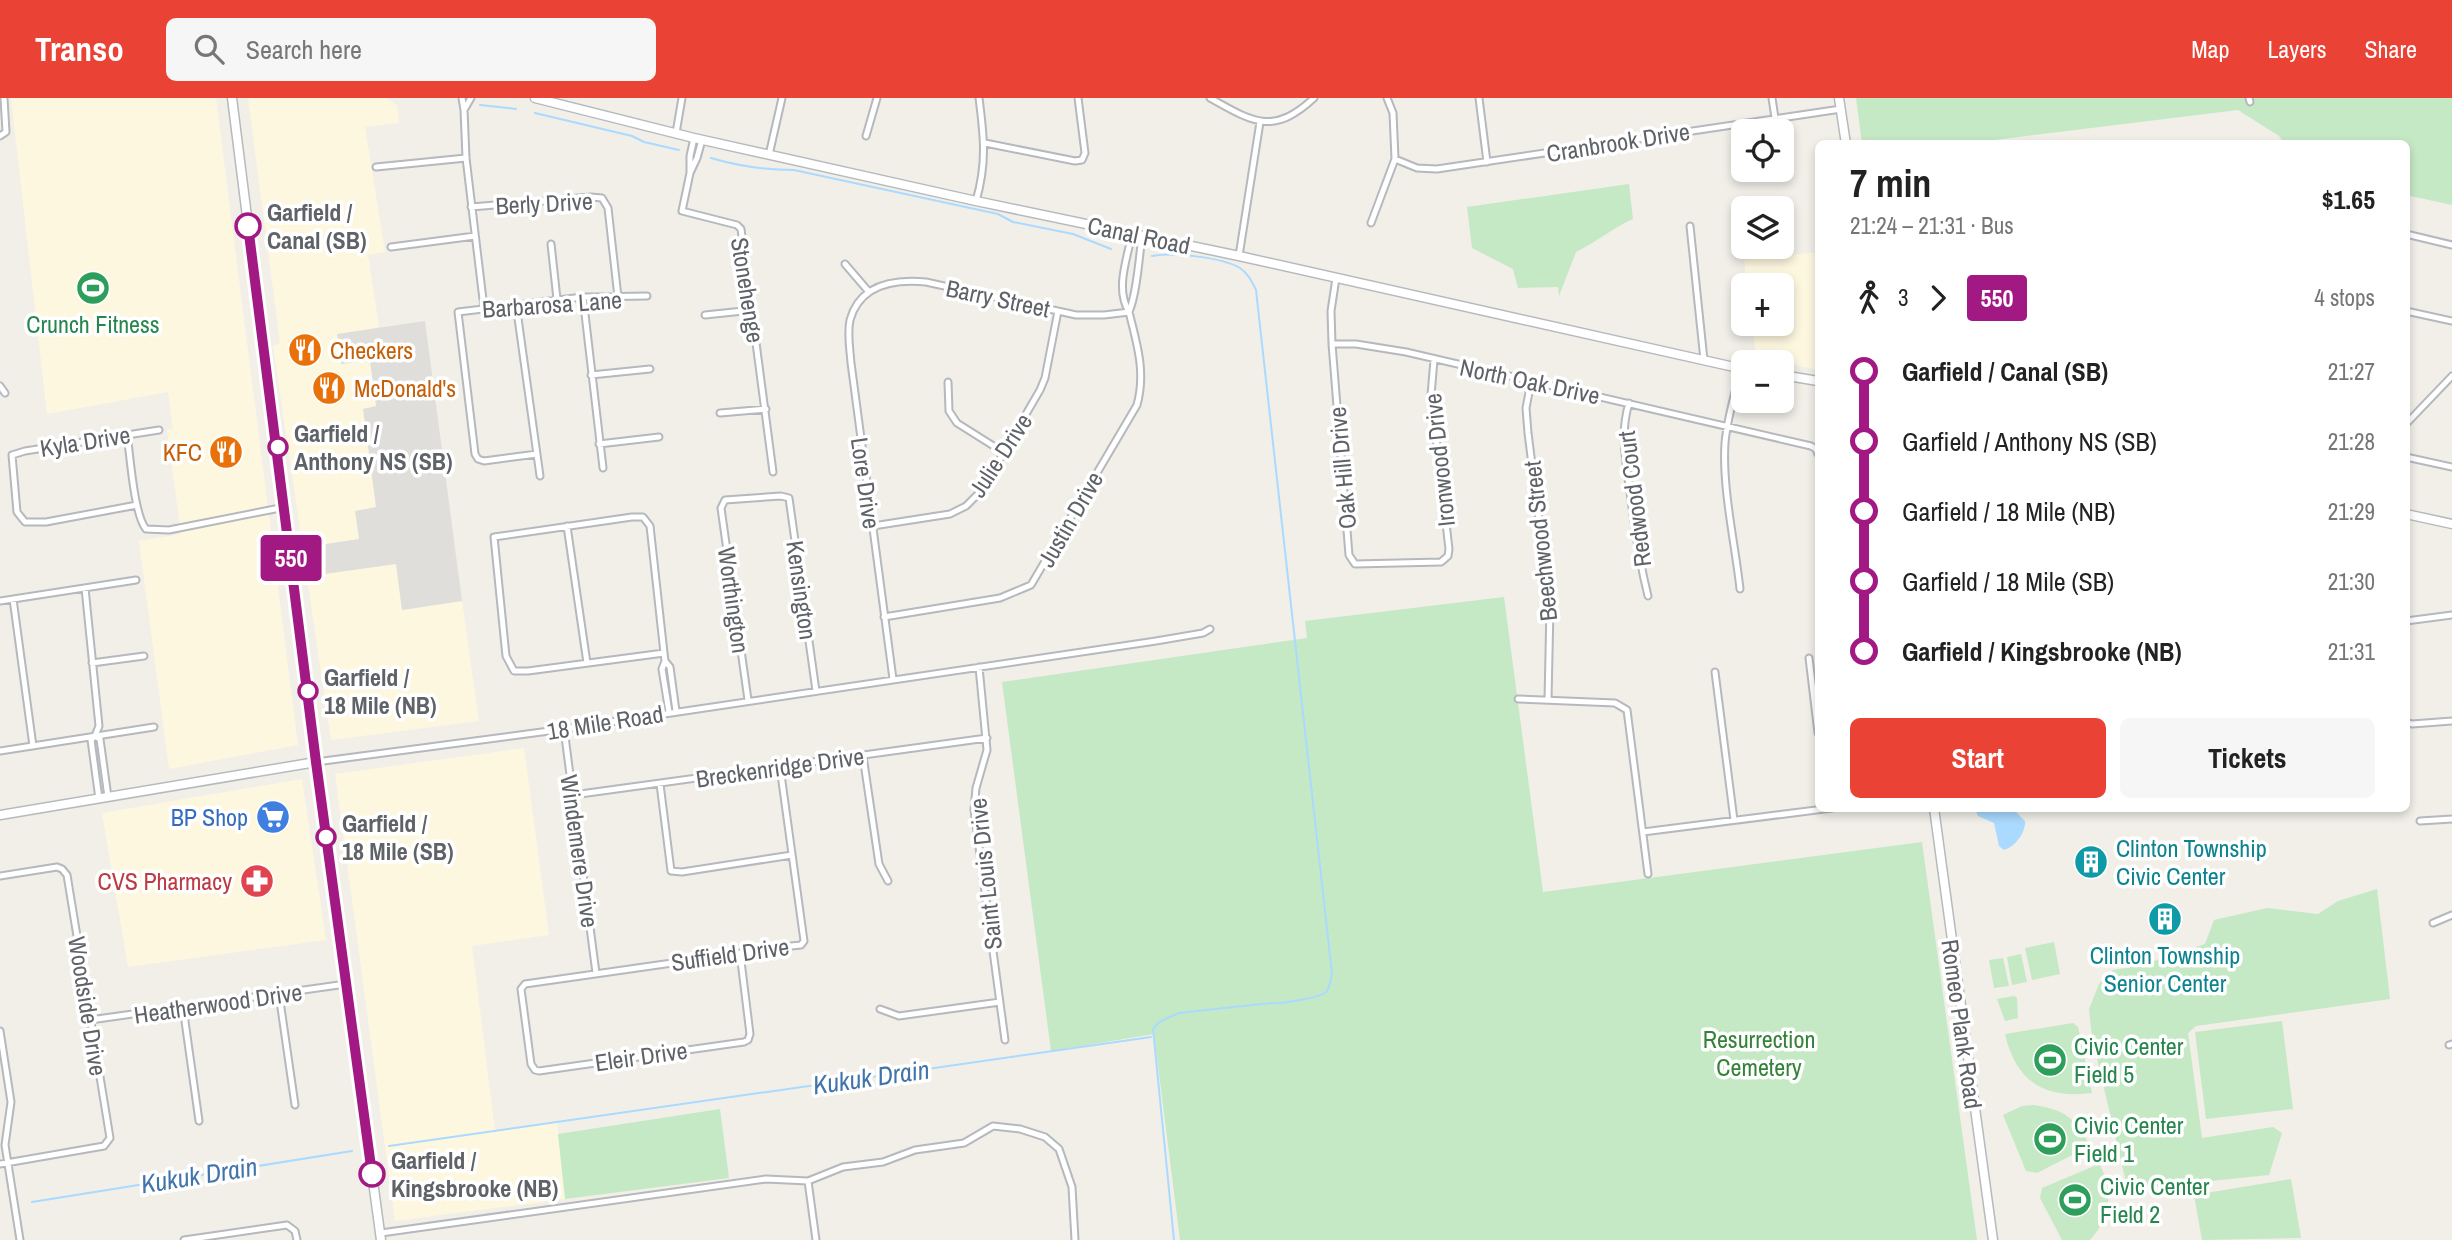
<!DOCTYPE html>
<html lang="en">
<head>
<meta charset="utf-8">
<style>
  body { margin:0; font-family:"Archivo Narrow",sans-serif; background:#f6f6f6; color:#222; height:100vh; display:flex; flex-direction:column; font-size:26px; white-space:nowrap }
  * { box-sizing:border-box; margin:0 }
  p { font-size:23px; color:#767676 }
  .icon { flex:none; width:38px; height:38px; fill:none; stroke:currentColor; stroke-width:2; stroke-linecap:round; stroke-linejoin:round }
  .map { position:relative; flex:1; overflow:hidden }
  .sheet { position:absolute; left:1815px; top:42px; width:595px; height:672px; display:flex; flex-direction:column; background:#fff; border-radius:10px; box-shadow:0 4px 10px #0003 }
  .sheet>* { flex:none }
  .badge { padding:0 14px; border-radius:5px; font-size:24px; line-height:46px }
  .buttons { position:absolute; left:1731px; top:21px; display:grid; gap:14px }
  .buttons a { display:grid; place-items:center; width:63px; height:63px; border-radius:10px; background:#fff; box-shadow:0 4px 10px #0003; font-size:35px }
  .map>.badge { position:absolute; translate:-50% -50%; box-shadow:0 0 0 4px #fff }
  .legs { display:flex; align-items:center; gap:10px; height:77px; padding:0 35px; font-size:23px }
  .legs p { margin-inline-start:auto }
  .overview { display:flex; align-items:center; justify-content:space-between; height:119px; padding:0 35px }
  h1 { font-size:38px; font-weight:800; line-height:52px }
  .button { display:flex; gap:14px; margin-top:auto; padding:14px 35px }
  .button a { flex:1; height:80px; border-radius:10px; background:#ea4335; color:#fff; font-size:28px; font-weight:800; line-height:80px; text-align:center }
  .button a+a { background:#f6f6f6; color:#222 }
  ul { padding:0 35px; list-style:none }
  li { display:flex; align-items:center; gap:24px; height:70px; font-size:26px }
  li i { display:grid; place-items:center; width:10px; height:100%; margin:0 9px; background:currentColor }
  li i::after { content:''; width:18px; height:18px; margin:-9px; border:5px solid; border-radius:50%; background:#fff }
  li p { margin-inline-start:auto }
  li:first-child i { background:linear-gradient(#0000 50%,currentColor 0) }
  li:last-child i { background:linear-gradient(currentColor 50%,#0000 0) }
  header { display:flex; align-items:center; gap:42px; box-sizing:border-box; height:98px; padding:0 35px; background:#ea4335; color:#fff }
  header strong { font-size:33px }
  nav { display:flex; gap:38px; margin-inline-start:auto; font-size:24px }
  .search { width:490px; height:63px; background:#f6f6f6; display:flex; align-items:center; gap:18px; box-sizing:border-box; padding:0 24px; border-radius:10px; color:#767676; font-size:26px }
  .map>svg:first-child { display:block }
  .commercial { fill:#fef7e0 }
  .industrial { fill:#e0deda }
  .green { fill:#c5e8c5 }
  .water { fill:#aadaff }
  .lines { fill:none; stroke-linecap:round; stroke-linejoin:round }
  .stream { stroke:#aadaff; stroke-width:2 }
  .street-casing { stroke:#b5b8bc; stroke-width:9 }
  .secondary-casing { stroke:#b6babf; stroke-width:11 }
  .street { stroke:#fff; stroke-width:5 }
  .secondary { stroke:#fff; stroke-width:8 }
  .line-1-casing { stroke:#fff; stroke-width:16 }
  .line-1 { stroke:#a31984; stroke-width:10 }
  .stop-1-dot { fill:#fff; stroke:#a31984; stroke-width:3.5 }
  .labels { text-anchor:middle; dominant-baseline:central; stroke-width:7; stroke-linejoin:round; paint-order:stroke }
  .street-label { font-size:24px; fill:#5f6368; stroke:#fff }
  .stop-label { font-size:24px; font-weight:bold; fill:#5f6368; stroke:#fff; text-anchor:start }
  .leisure-label { font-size:24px; fill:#27864d; stroke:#fff; text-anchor:start }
  .food-label { font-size:24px; fill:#c56008; stroke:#fff; text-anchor:start }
  .shop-label { font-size:24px; fill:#366cbe; stroke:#fff; text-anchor:end }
  .culture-label { font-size:24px; fill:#0d838f; stroke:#fff; text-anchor:start }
  .health-label { font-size:24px; fill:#be3a42; stroke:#fff; text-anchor:end }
  .park-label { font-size:24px; fill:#348238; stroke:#fff }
  .water-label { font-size:26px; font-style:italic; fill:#4174aa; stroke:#fff }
</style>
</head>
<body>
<header>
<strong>Transo</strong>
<div class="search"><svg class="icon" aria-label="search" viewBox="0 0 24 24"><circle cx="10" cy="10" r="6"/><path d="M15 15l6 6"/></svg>Search here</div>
<nav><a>Map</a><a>Layers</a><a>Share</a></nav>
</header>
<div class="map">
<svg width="2452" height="1142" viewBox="0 0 2452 1142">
  <rect width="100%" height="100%" fill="#f1efe8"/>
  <path class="commercial" d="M11,0H216L298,647L169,671L139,443L181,436L167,332L173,331L168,294L47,316Z
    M248,0H386L397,7L399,25L365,29L385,154L368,157L379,229L337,237L370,263L377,308L364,311L376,409L360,441L306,449L309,478L396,466L402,512L462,503L479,623L331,642L273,248L280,245Z
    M1818,154V272L1756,259L1752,226H1782V187H1747L1744,162Z
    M524,650L549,837L472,848L495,1033L557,1024L565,1101L395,1123L335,676Z
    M302,681L326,842L128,869L102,715Z"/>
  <path class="industrial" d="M425,223L462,503L402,512L396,466L310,478L306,449L359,441L355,413L376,409L363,311L376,308L370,263L341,266L337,236Z"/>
  <path class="green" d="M1856,0H2452V107L2406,97V46L2284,45L2279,38L2238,12L1970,45L1862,46Z
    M1629,86L1633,121C1613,130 1596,144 1576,154L1559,198L1558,189L1518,190L1513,171L1472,150L1467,109Z
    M1504,499L1543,794L1922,744L1977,1142H1180L1154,936L1051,953L1002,584L1307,540L1305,523Z
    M2377,791L2390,901L2196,928L2188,935L2202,1040L2273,1029L2282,1035L2269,1077L2133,1091L2126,1084L2092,939L2089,911L2099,886L2113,872L2139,868L2205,846L2214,822L2267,810L2318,816L2338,803Z
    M2054,844L2060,876L2032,882L2025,850Z
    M2021,856L2027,884L2012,887L2007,859Z
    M2003,860L2009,888L1994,890L1989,862Z
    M2014,898L2017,900L2018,920L2005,923L1997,901Z
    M2282,923L2293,1011L2206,1021L2195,934Z
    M2073,925L2078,929L2092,995C2045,1001 2016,984 2005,936Z
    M2034,1007C2065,1012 2076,1020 2090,1048L2037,1075L2026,1073L2003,1017L2022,1008Z
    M720,1011L729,1080L565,1101L558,1036Z
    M2099,1066C2115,1093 2110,1120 2090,1142H2062L2040,1100L2042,1090Z
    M2291,1081L2301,1140L2202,1142L2194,1097Z"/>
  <path class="water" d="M1975,711H2013L2025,723C2026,734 2015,749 2004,752L1999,748L1994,725L1978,718Z"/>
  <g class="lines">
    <path class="stream" d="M480,7L516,11
      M535,15L632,38L644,44L679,52
      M711,60C738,68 766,72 794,72L998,116L1013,124L1073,136L1111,151
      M1152,158C1172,154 1221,159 1240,170C1248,175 1252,184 1256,192L1332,876C1331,881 1330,888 1327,893C1322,900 1279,906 1271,905L1179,915L1159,924L1153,931L1174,1142
      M389,1048L1151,939
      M32,1104L352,1053"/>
    <g class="street-casing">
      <path id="street" d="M462,0L464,12L471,0
        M1210,0C1253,24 1273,38 1314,0
        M1479,0L1487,64
        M1772,0L1775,20
        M2249,0L2250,4
        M464,12L466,60L484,210
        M676,35L682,0
        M0,38L6,34L4,0
        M866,38L877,0
        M694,40L690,58V75L697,60L702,42
        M985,45L1075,63L1082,62L1085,55L1078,0
        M769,57L782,0
        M1395,61L1417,70L1437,71L1841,11
        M376,69L466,60
        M690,75L682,113L737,127L741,131L773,374
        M976,103C987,65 984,39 979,0
        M471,109L591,99L602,100L608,110L618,199
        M1371,125L1395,61L1393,15L1387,0
        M1690,128L1704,262
        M1132,136C1127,161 1115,191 1129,214C1137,195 1139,160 1142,138
        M2406,136L2452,147
        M551,146L557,201
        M391,149L475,138
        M1239,158L1260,24
        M845,166L869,194
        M1336,180L1331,213L1332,246L1349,457L1355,466L1441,464L1448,458L1449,451L1431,297L1434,262
        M583,199L603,370
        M516,206L540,378
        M2406,213L2452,223
        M705,217L753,212
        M1332,246H1356L1406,254L1811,348L1816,351L1818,356
        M591,277L650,271
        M948,284L949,313L957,325L1003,354
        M1531,284L1526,310L1528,335L1550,509L1548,602
        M0,288L5,295
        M1629,305C1619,337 1627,369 1631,401C1635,434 1640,466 1648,498
        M720,315L766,311
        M2406,326L2452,278
        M127,336C130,357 134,417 146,431L169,432L285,409
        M599,346L659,339
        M537,356L484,363L478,361L475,356L458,214L583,199L647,198
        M2406,359L2452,369
        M137,407L46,424H25L17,414L12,357L25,353L159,332
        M567,428L587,565
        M873,428L950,416L966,408L982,392L1040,292L1045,280L1058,213
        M85,490L99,628L95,638
        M1740,491C1735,445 1722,390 1725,345C1727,320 1735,295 1741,271
        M13,501L33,648
        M0,503L136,482
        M884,519L1000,500L1031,487L1137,307C1146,274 1137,246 1129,214L1104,217H1076L926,184C894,181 860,186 850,222C847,236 850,251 851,265L893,581
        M2406,523L2452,517
        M664,555L528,573H514L506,558L494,439L632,419H643L650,428L664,555L665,563
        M1809,560L1818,635
        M92,565L144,558
        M979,569L987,652L976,690L974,712L1005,942
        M1715,574L1734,722
        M1518,601L1615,605L1627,612L1648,776
        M748,602L721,410L725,402L781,398L789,400L816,593
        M669,614L662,571L665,563L670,569L676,613
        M2406,624L2412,626L2452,623
        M564,631L596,875
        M0,653L154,629
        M863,658L879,766L888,783
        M316,664L564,631L1156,543L1203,535L1210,531
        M660,686L671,773L682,774L792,757
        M573,697L987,640
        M99,701L91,642L95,638L100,641L108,699
        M2420,723L2452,721
        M1643,734L1832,710
        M0,778L57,769L62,771L67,777L110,1040L104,1048L0,1066
        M2433,825L2452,817
        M740,855L750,936L748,942L744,944L539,973L535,972L531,966L521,891L525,886L791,848L801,847L804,843L780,669
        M279,896L295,1007
        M183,909L199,1023
        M880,911L899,918L1000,904
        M90,922L346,886
        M0,933L11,1004L5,1047L20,1142
        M2449,947L2452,946
        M808,1083L843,1069L883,1064L915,1052L964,1045L993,1028L1020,1031L1045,1039L1059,1051L1072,1089L1075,1142
        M808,1083L816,1142
        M381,1135L766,1081L808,1083
        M184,1142L287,1127L295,1133L297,1142"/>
    </g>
    <g class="secondary-casing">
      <path id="secondary" d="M232,0L316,664L381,1142
        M535,0L694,40L976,103L1239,158L1743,271
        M1839,0L1846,46
        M1782,277L1818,283
        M2406,416L2452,426
        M1934,710L1993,1142
        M0,717L316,664"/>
    </g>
    <use href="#street" class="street"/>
    <use href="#secondary" class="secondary"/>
  </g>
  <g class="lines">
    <g class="line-1-casing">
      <path id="line-1" d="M248,128L316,664L372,1076"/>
    </g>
    <use href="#line-1" class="line-1"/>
  </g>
  <defs>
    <g id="stadium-disc" transform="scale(1.75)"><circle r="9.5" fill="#2e9e5b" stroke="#fff"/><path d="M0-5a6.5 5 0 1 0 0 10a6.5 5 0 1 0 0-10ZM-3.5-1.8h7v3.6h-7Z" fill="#fff"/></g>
    <g id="restaurant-disc" transform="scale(1.75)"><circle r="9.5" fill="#e8710a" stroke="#fff"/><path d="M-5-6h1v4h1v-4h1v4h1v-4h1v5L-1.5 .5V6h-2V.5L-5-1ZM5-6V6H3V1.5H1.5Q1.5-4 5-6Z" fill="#fff"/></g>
    <g id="supermarket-disc" transform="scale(1.75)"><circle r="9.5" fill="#3f7fe0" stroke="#fff"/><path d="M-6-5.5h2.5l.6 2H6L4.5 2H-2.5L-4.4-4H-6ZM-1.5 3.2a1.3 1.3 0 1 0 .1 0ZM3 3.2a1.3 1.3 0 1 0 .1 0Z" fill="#fff"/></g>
    <g id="building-disc" transform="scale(1.75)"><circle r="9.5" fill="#0f9aa8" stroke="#fff"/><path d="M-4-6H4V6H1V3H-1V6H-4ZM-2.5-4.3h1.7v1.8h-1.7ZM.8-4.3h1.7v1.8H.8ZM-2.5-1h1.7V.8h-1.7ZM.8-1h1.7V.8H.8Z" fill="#fff"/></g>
    <g id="pharmacy-disc" transform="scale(1.75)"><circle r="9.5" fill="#e0444e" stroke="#fff"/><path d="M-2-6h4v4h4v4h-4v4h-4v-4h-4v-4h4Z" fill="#fff"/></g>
  </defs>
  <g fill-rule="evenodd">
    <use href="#stadium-disc" x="93" y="190"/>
    <use href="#restaurant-disc" x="305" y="252"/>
    <use href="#restaurant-disc" x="329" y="290"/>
    <use href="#restaurant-disc" x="226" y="354"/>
    <use href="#supermarket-disc" x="273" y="719"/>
    <use href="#building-disc" x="2091" y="764"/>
    <use href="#pharmacy-disc" x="257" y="783"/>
    <use href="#building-disc" x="2165" y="821"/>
    <use href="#stadium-disc" x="2050" y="962"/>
    <use href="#stadium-disc" x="2050" y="1041"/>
    <use href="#stadium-disc" x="2075" y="1102"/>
  </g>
  <g class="stop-1-dot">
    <circle cx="248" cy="128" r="12"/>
    <circle cx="278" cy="349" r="9"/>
    <circle cx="308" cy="593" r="9"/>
    <circle cx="326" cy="739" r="9"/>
    <circle cx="372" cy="1076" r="12"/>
  </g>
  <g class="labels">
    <g class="street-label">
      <text transform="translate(1618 44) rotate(-9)">Cranbrook Drive</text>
      <text transform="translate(544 105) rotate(-3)">Berly Drive</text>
      <text transform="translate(1139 137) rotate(12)">Canal Road</text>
      <text transform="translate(748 192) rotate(81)">Stonehenge</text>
      <text transform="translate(998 200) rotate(12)">Barry Street</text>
      <text transform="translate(552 206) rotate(-4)">Barbarosa Lane</text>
      <text transform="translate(1530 283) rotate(12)">North Oak Drive</text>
      <text transform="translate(85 343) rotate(-9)">Kyla Drive</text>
      <text transform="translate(1000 357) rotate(-57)">Julie Drive</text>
      <text transform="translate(1439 362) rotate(-96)">Ironwood Drive</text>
      <text transform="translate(1342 370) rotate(-95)">Oak Hill Drive</text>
      <text transform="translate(866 385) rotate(82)">Lore Drive</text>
      <text transform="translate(1634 401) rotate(-97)">Redwood Court</text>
      <text transform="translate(1070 421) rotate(-60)">Justin Drive</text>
      <text transform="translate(1540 443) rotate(-96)">Beechwood Street</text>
      <text transform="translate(802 492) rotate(82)">Kensington</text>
      <text transform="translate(734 502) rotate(82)">Worthington</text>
      <text transform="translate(605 624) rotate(-9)">18 Mile Road</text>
      <text transform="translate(780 669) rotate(-8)">Breckenridge Drive</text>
      <text transform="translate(580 753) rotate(82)">Windemere Drive</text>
      <text transform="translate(985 776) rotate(-96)">Saint Louis Drive</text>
      <text transform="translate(730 856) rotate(-8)">Suffield Drive</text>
      <text transform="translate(218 905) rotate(-8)">Heatherwood Drive</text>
      <text transform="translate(88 908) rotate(81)">Woodside Drive</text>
      <text transform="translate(1962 926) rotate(82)">Romeo Plank Road</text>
      <text transform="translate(641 958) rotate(-8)">Eleir Drive</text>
    </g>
    <g class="stop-label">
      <text x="267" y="114">Garfield /<tspan x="267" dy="28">Canal (SB)</tspan></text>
      <text x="294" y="335">Garfield /<tspan x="294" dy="28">Anthony NS (SB)</tspan></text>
      <text x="324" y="579">Garfield /<tspan x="324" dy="28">18 Mile (NB)</tspan></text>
      <text x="342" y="725">Garfield /<tspan x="342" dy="28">18 Mile (SB)</tspan></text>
      <text x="391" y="1062">Garfield /<tspan x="391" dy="28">Kingsbrooke (NB)</tspan></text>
    </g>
    <g class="leisure-label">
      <text x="93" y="226" text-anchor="middle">Crunch Fitness</text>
      <text x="2074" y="948">Civic Center<tspan x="2074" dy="28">Field 5</tspan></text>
      <text x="2074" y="1027">Civic Center<tspan x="2074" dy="28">Field 1</tspan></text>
      <text x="2100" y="1088">Civic Center<tspan x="2100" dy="28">Field 2</tspan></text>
    </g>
    <g class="food-label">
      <text x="330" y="252">Checkers</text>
      <text x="354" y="290">McDonald's</text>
      <text x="202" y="354" text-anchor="end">KFC</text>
    </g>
    <g class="shop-label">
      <text x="248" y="719">BP Shop</text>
    </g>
    <g class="culture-label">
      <text x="2116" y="750">Clinton Township<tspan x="2116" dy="28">Civic Center</tspan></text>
      <text x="2165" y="857" text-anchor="middle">Clinton Township<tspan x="2165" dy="28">Senior Center</tspan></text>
    </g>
    <g class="health-label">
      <text x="232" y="783">CVS Pharmacy</text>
    </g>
    <g class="park-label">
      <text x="1759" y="941">Resurrection<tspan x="1759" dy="28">Cemetery</tspan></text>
    </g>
    <g class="water-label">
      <text transform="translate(871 979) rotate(-8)">Kukuk Drain</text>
      <text transform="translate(199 1077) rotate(-9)">Kukuk Drain</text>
    </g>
  </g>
</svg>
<div class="buttons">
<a><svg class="icon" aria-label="locate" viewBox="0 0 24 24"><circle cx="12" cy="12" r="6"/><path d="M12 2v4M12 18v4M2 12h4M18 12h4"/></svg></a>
<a><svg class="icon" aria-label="layers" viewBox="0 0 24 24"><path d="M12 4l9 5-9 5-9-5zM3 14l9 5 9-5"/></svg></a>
<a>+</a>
<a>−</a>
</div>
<b class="badge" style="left:291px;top:460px;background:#a31984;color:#fff">550</b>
<section class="sheet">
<div class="overview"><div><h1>7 min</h1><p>21:24 – 21:31 · Bus</p></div><b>$1.65</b></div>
<div class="legs"><svg class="icon" aria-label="walk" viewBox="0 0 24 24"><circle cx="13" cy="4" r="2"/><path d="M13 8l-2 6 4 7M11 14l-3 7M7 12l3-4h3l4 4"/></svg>3<svg class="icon" aria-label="forward" viewBox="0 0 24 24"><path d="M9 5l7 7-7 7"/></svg><b class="badge" style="background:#a31984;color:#fff">550</b><p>4 stops</p></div>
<ul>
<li><i style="color:#a31984"></i><b>Garfield / Canal (SB)</b><p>21:27</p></li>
<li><i style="color:#a31984"></i><span>Garfield / Anthony NS (SB)</span><p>21:28</p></li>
<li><i style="color:#a31984"></i><span>Garfield / 18 Mile (NB)</span><p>21:29</p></li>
<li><i style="color:#a31984"></i><span>Garfield / 18 Mile (SB)</span><p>21:30</p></li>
<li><i style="color:#a31984"></i><b>Garfield / Kingsbrooke (NB)</b><p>21:31</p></li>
</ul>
<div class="button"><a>Start</a><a>Tickets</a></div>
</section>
</div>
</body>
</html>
